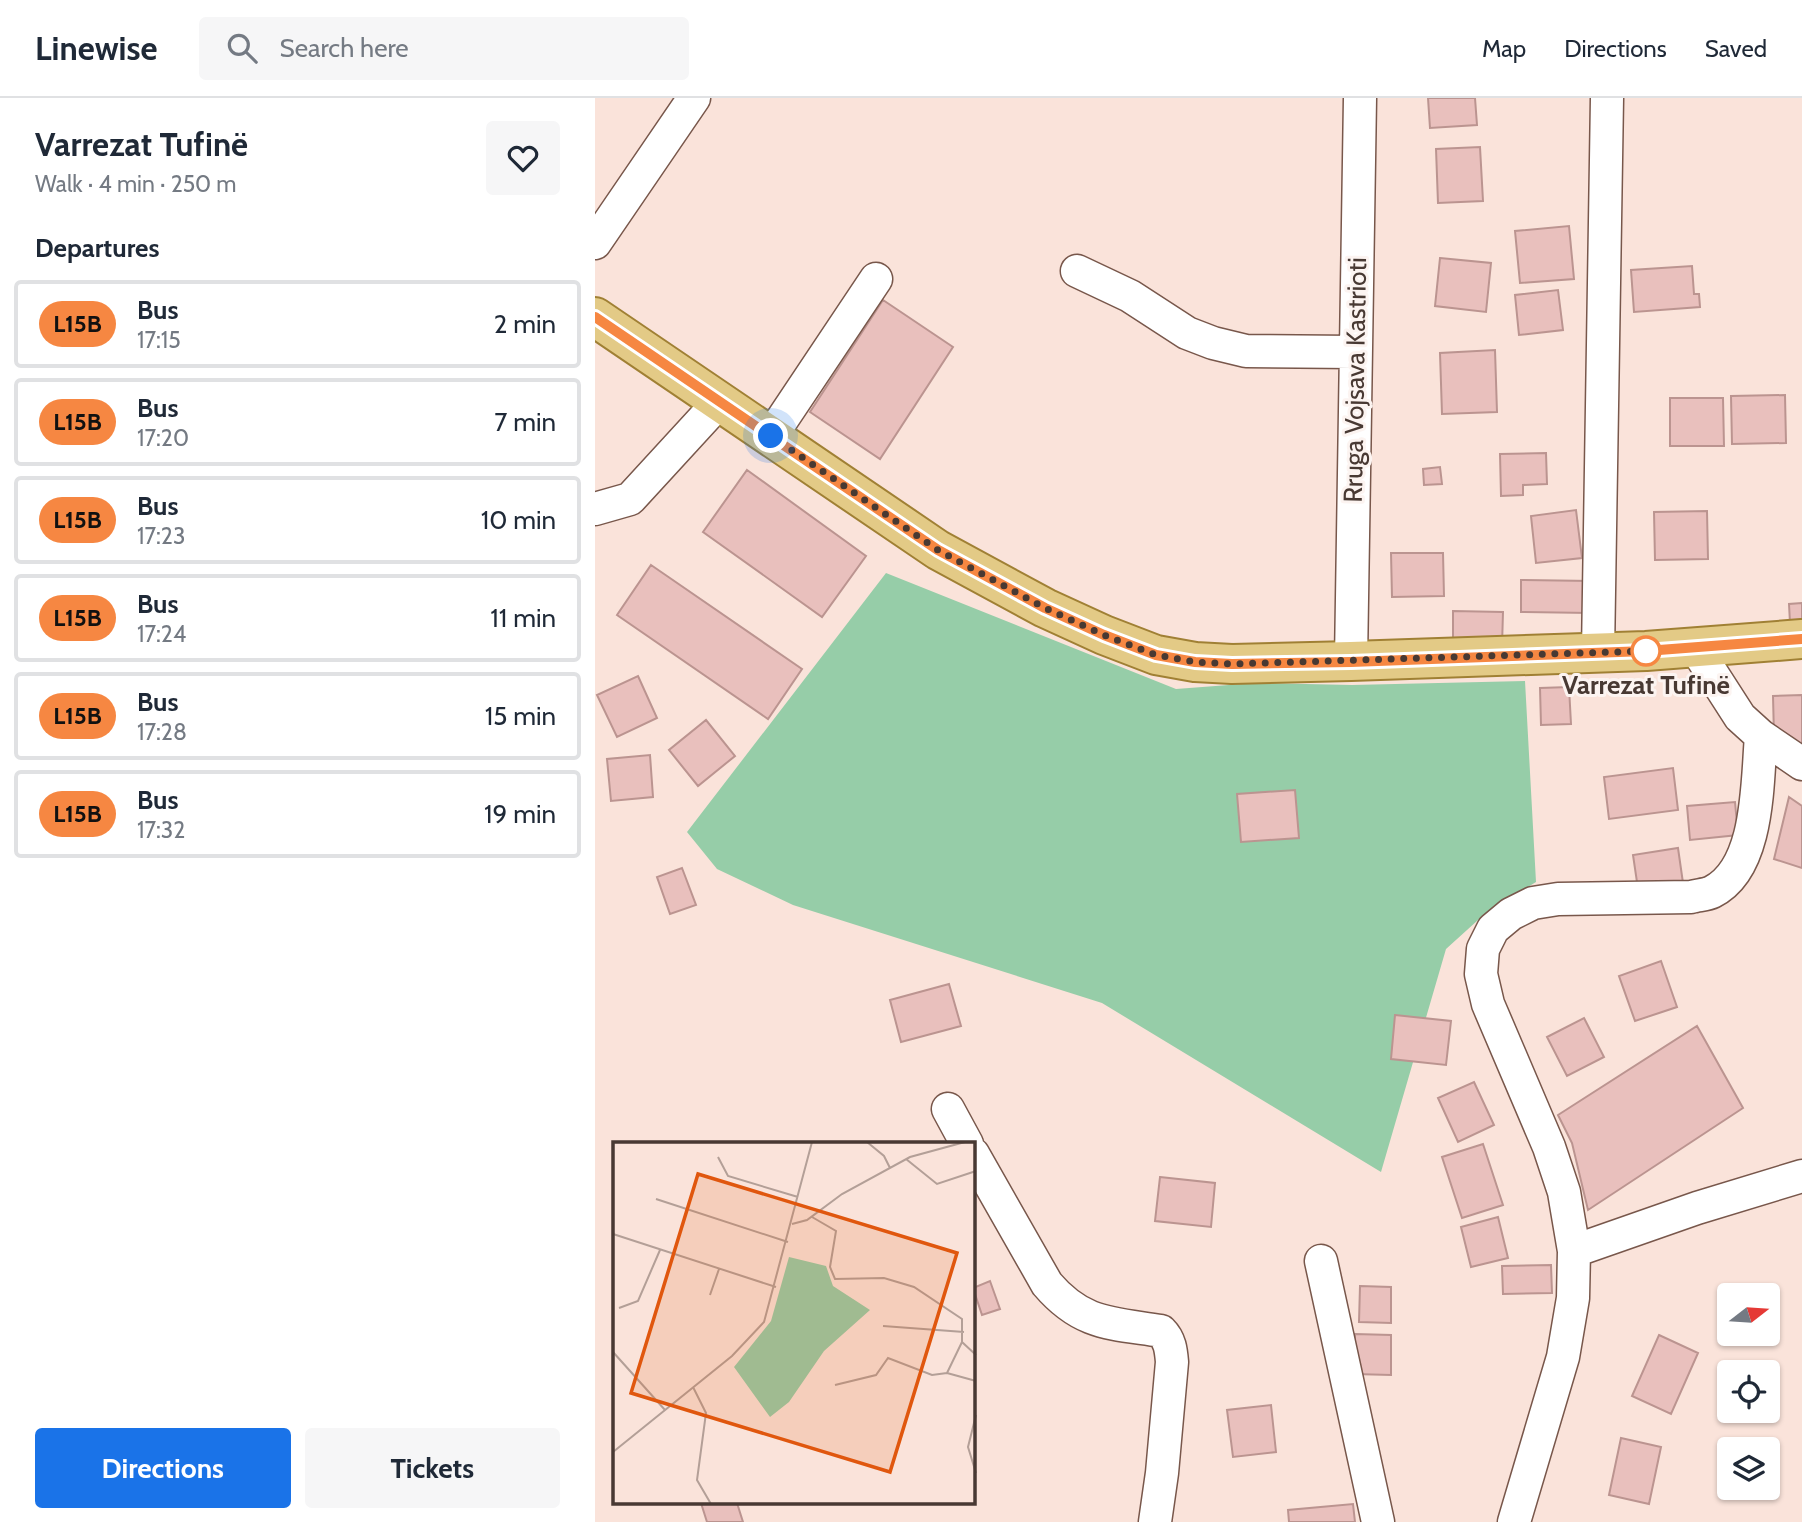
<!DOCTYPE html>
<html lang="en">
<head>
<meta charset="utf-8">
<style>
  body { margin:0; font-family:Cabin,sans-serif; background:#f6f6f7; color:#1f2937; height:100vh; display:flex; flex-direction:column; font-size:26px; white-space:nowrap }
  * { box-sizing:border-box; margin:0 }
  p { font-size:23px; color:#747a83 }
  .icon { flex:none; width:38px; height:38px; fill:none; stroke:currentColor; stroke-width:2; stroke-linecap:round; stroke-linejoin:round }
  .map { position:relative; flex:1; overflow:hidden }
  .panel { display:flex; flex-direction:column; background:#fff; width:595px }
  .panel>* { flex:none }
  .badge { padding:0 14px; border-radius:23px; font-size:24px; line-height:46px }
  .needle { width:46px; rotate:73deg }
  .controls { position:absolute; left:1122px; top:1185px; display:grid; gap:14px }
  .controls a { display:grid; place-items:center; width:63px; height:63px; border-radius:7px; background:#fff; box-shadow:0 2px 5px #0004; font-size:35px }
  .you { position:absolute; width:35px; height:35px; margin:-18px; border:5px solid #fff; border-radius:50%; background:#1a73e8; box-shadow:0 0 0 10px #1a73e833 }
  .map>.badge { position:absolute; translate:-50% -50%; box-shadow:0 0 0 4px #fff }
  h2 { padding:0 35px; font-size:26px; line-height:63px }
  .round { display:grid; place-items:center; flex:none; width:74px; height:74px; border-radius:7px; background:#f6f6f7 }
  .headline { display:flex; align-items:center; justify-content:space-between; height:119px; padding:0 35px }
  h1 { font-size:33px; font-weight:800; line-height:52px }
  .button { display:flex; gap:14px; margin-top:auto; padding:14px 35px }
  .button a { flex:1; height:80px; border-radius:7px; background:#1a73e8; color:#fff; font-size:28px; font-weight:800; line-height:80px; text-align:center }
  .button a+a { background:#f6f6f7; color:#1f2937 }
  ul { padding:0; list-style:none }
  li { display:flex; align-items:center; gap:21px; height:88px; margin:0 14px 10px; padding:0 21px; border:4px solid #e0e1e3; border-radius:7px }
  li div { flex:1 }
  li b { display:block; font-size:26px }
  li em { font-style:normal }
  li .badge { min-width:77px; font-weight:700; text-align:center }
  header { display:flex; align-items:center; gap:42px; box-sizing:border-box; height:98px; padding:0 35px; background:#fff; border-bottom:2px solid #e0e1e3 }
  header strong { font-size:33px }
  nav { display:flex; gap:38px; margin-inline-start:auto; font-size:24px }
  .search { width:490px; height:63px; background:#f6f6f7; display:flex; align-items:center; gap:18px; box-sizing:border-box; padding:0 24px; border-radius:7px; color:#747a83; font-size:26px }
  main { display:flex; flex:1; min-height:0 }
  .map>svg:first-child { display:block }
  .green { fill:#96cda8 }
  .building { fill:#e9c0bd; stroke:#bb9490; stroke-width:2 }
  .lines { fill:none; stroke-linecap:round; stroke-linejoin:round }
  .minor-casing { stroke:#78574b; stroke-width:35 }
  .major-casing { stroke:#a08034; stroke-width:42 }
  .minor { stroke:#fff; stroke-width:32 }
  .major { stroke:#e3ca86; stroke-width:38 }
  .line-casing { stroke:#fff; stroke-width:16 }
  .line { stroke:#f68742; stroke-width:10 }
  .walk { stroke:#483933; stroke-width:7; stroke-dasharray:0 12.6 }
  .stop-dot { fill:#fff; stroke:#f68742; stroke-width:3.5 }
  .labels { text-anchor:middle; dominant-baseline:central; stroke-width:6; stroke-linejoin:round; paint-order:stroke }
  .street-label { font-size:26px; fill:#483933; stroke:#fcf4f1 }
  .stop-label { font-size:26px; font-weight:bold; fill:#483933; stroke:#fcf4f1 }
  .inset-road { fill:none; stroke:#b39f97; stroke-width:2 }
  .view { fill:#e0570e; fill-opacity:0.15; stroke:#e0570e; stroke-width:3.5 }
  .inset-edge { fill:none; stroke:#483933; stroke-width:3.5 }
</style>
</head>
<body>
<header>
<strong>Linewise</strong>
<div class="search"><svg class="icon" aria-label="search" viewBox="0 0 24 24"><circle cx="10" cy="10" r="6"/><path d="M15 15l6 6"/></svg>Search here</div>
<nav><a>Map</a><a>Directions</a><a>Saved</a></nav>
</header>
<main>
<section class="panel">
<div class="headline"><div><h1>Varrezat Tufinë</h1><p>Walk · 4 min · 250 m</p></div><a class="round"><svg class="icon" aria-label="heart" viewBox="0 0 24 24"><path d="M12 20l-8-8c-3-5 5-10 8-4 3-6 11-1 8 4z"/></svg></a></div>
<h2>Departures</h2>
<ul>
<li><span class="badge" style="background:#f68742;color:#111">L15B</span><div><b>Bus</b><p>17:15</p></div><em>2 min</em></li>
<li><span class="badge" style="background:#f68742;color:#111">L15B</span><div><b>Bus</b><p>17:20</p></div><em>7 min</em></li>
<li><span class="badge" style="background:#f68742;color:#111">L15B</span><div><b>Bus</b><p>17:23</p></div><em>10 min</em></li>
<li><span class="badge" style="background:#f68742;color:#111">L15B</span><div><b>Bus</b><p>17:24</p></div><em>11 min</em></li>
<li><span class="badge" style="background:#f68742;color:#111">L15B</span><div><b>Bus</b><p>17:28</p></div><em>15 min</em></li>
<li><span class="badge" style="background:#f68742;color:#111">L15B</span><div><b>Bus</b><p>17:32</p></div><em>19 min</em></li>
</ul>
<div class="button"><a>Directions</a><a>Tickets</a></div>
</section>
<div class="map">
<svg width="1207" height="1424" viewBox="0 0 1207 1424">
  <rect width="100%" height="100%" fill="#fae3da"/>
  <path class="green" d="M291,475L581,591L660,585L757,587L930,583L941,784L893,813L851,851L786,1074L507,905L198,807L122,771L92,734Z"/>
  <path class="building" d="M833,0H880L882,27L835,30Z
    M885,49L888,103L843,105L841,51Z
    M974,128L979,181L925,185L920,133Z
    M845,160L896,165L891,214L840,208Z
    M1097,168L1099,196H1104L1105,209L1039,214L1036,172Z
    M963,192L968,232L924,237L920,197Z
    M288,202L358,249L285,361L215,314Z
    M900,252L902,314L847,316L845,255Z
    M1190,297L1191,345L1137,346L1136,298Z
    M1075,300H1128L1129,348H1075Z
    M951,355L952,386L928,387V397L906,398L905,356Z
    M845,369L847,386L829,387L828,371Z
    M152,372L271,458L227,519L108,434Z
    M981,412L987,460L941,465L936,418Z
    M1112,413L1113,461L1060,462L1059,414Z
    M796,455H848L849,498L797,499Z
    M56,467L207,571L173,621L22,517Z
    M926,482L996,483L995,515L926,514Z
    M1207,505V525H1195L1194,506Z
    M858,513L908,514L907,548L858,547Z
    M43,578L62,620L22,639L2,597Z
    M974,589L976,626L946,627L945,590Z
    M1207,597V648L1179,638L1178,598Z
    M111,622L140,658L103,688L74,652Z
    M55,657L58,699L16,703L12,661Z
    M1078,670L1083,712L1014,721L1009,679Z
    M700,692L704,740L646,744L642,696Z
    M1194,699L1207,708V770L1179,761Z
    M1140,704L1143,737L1095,742L1092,708Z
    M1083,750L1088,785L1043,791L1038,757Z
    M87,770L101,807L75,816L62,779Z
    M1066,863L1082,909L1040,923L1024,878Z
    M354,886L366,928L306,944L295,902Z
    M800,917L856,923L851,967L796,961Z
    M989,920L1009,959L972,978L952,939Z
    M1102,928L1148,1010L993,1112L977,1045L963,1017Z
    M879,984L899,1027L863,1044L843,1000Z
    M888,1046L908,1107L867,1120L847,1059Z
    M565,1079L620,1085L616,1129L560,1123Z
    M903,1119L913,1160L876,1169L866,1129Z
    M956,1167L957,1195L908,1196L907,1168Z
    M395,1183L405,1211L387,1217L378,1190Z
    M765,1188L796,1189V1225L764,1224Z
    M760,1236L796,1237V1277L759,1276Z
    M1064,1237L1103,1255L1076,1316L1037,1298Z
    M676,1307L681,1354L638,1359L632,1312Z
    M1026,1340L1066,1349L1054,1406L1014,1397Z
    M106,1405H142L148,1424H112Z
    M758,1406L760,1424H694L693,1412Z"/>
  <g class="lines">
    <g class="minor-casing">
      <path id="minor" d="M0,145L99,0
        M482,173L535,198L592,235L618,245L651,253L760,254
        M176,338L281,181
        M0,411L35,401L125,303
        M1100,549L1145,619L1166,638L1207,666
        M1003,555L1012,0
        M756,563L765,0
        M353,1011L372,1046
        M378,1056L452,1186C487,1227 516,1225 566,1233C575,1242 576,1252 577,1264L567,1375L560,1424
        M979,1153L1102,1110L1207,1078
        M726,1163L783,1424
        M919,1424L968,1259L978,1200L979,1153L969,1094L954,1049L893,906L886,876L888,851L898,831L916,816L938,805L963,801L1096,799C1102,797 1111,797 1117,794C1165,770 1162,683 1166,638"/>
    </g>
    <g class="major-casing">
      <path id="major" d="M0,219L343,452L450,510L509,537L561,557L600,564L637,566L756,563L1051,553L1207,541"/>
    </g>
    <use href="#minor" class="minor"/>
    <use href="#major" class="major"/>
  </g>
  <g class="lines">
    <g class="line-casing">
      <path id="line" d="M0,219L343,452L450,510L509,537L561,557L600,564L637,566L756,564L1051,553L1207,541"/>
    </g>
    <use href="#line" class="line"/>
    <path class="walk" d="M176,338L343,452L450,510L509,537L561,557L600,564L637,566L1051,553"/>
  </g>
  <circle class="stop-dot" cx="1051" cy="553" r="14"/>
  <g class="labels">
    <g class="street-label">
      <text transform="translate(760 282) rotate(-89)">Rruga Vojsava Kastrioti</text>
    </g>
    <g class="stop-label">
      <text x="1051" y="587">Varrezat Tufinë</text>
    </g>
  </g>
  <g transform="translate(18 1044)">
    <rect width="362" height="362" fill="#fae3da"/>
    <path d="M176,115L213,124L220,144L257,168L211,209L176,260L157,275L121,225L158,179Z" fill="#96cda8"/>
    <path class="inset-road" d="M254,0L271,14L277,26M105,15L115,34L185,55M293,17L324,42L363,29M43,57L175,100M199,75L223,89L217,125L222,137L271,136L301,145L349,177V200L363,213M179,82L194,78L229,52L297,15L352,0M0,92L163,145M97,153L106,127M6,166L25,159L47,108M270,184L351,190M0,210L52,268M334,231L349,200M334,231L363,239M222,243L263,233L275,216L319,233L334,231M80,245L93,271L84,338L98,362M363,273L355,305L363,331M0,310L119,214L151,180L199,0"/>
    <path class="view" d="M85,32L344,111L277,330L18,251Z"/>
    <rect width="362" height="362" class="inset-edge"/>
  </g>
</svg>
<div class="controls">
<a><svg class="needle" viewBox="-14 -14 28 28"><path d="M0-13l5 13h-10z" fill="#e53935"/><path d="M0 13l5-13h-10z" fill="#747a83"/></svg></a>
<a><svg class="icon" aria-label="locate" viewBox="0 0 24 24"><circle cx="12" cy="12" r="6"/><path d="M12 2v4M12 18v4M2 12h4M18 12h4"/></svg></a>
<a><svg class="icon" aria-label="layers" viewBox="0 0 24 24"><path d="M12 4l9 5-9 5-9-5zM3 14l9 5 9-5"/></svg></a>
</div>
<div class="you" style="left:176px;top:338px"></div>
</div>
</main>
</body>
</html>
